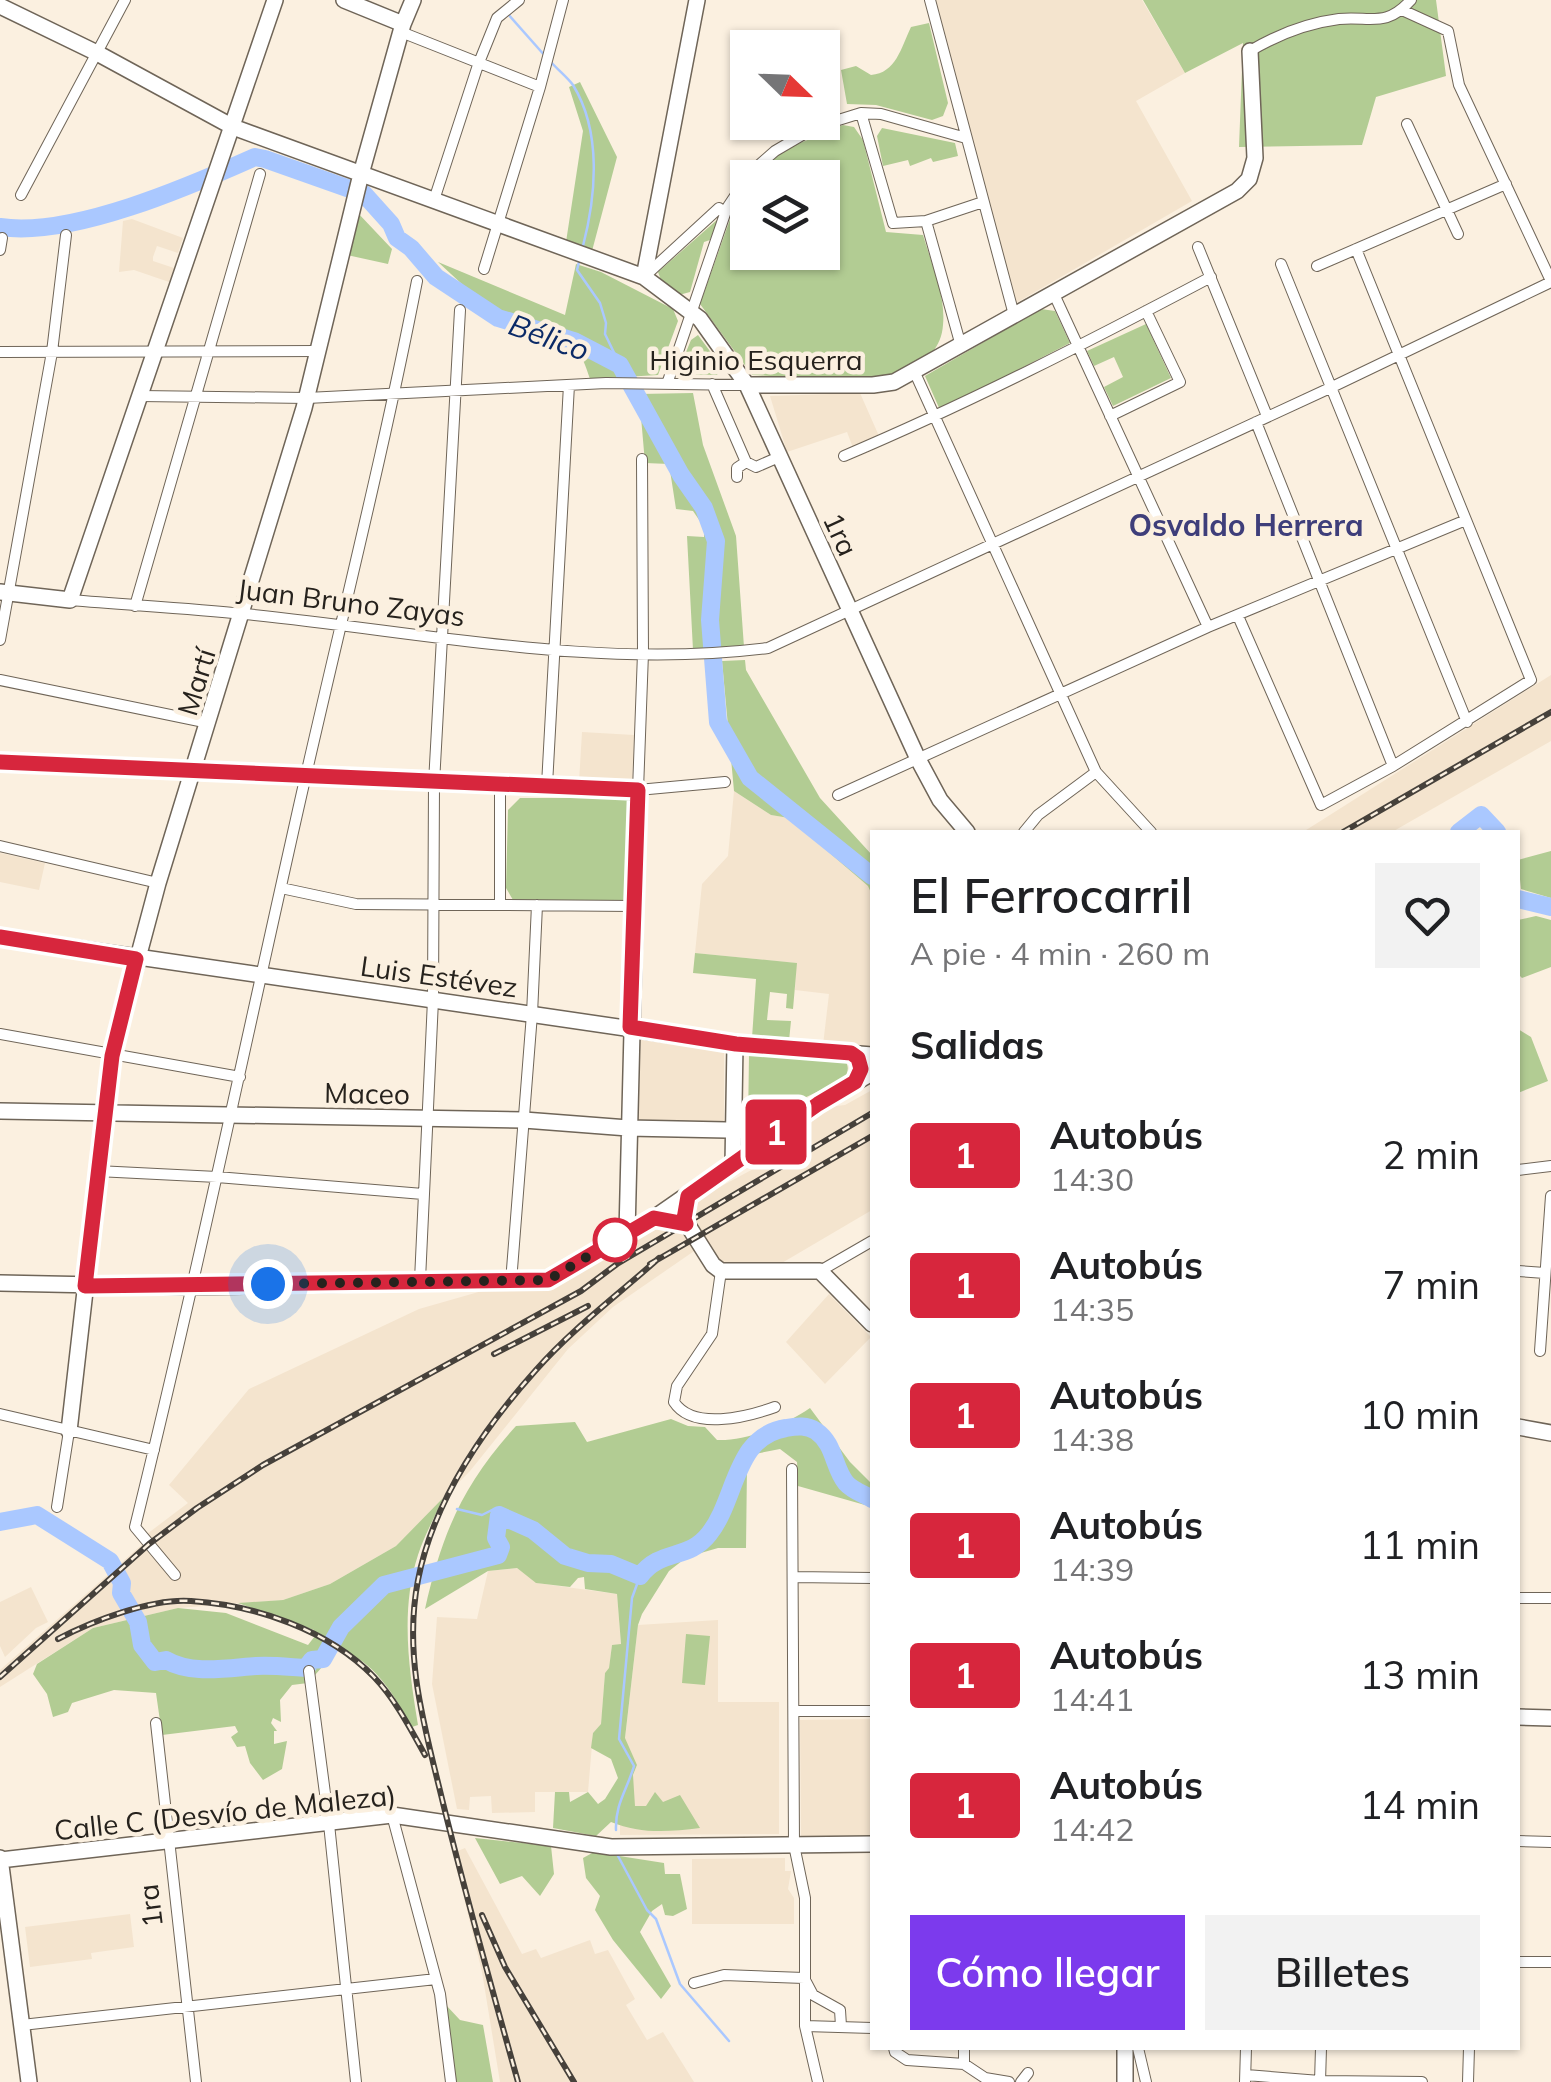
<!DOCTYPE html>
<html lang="es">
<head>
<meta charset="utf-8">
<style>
  body { margin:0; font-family:Mulish,sans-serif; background:#f2f2f2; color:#202124; height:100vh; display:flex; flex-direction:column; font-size:38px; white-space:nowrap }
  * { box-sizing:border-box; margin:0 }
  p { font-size:32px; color:#757577 }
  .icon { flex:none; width:55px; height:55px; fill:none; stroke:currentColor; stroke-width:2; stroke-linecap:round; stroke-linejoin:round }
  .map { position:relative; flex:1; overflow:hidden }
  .drawer { position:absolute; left:870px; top:830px; width:650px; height:1220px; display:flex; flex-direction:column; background:#fff; border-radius:0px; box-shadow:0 2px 8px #0004 }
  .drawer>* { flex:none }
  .badge { padding:0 20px; border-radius:8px; font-size:35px; line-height:65px }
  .needle { width:65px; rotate:113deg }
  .controls { position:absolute; left:730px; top:30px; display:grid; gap:20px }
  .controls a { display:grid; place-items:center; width:110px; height:110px; border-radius:0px; background:#fff; box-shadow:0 2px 8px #0004; font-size:50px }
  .you { position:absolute; width:50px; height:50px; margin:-25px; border:8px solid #fff; border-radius:50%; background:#1a73e8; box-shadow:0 0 0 15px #1a73e833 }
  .map>.badge { position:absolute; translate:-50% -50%; box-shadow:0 0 0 5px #fff }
  h2 { padding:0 40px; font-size:38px; line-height:90px }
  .round { display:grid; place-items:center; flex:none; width:105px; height:105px; border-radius:0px; background:#f2f2f2 }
  .overview { display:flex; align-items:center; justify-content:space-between; height:170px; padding:0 40px }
  h1 { font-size:48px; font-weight:600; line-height:75px }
  .primary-button { display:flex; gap:20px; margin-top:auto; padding:20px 40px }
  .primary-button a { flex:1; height:115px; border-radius:0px; background:#7c3aed; color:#fff; font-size:40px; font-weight:600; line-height:115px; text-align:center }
  .primary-button a+a { background:#f2f2f2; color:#202124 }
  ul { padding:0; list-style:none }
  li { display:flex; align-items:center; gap:30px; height:130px; padding:0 40px }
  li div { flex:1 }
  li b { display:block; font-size:38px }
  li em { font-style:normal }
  li .badge { min-width:110px; font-weight:700; text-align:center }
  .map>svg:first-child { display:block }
  .built { fill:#f4e4ce }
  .green { fill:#b2cc93 }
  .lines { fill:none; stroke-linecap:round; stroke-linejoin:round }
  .stream { stroke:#aac8ff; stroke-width:2.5 }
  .river { stroke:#aac8ff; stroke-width:18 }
  .street-casing { stroke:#6f6558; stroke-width:12 }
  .secondary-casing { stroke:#6f6558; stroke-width:18 }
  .street { stroke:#fff; stroke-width:10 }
  .secondary { stroke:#fff; stroke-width:15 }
  .rail-casing { stroke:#46413b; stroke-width:6 }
  .rail { stroke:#fbf0e0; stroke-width:2.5; stroke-dasharray:8; stroke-linecap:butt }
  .line-casing { stroke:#fff; stroke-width:22 }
  .line { stroke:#d7263d; stroke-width:15 }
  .walk { stroke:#26221d; stroke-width:10; stroke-dasharray:0 18 }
  .stop-dot { fill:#fff; stroke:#d7263d; stroke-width:5 }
  .labels { text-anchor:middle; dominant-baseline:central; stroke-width:9; stroke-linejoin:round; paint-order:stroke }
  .street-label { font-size:28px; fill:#26221d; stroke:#fbf0e0 }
  .water-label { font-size:30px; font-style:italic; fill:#0b2a67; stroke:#fbf0e0 }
  .neighbourhood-label { font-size:30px; font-weight:bold; fill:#3e3e7a; stroke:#fbf0e0 }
</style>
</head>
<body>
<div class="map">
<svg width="1551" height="2082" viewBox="0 0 1551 2082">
  <rect width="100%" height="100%" fill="#fbf0e0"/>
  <path class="built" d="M936,0H1142L1185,73L1136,101L1192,201L1016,303Z
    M132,219L183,238L178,253L157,246L153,257V261L174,268L169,282L134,270L119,272L123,221Z
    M860,393L879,436L853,448L847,432L787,452L770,396Z
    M1551,675V741L1392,832H1303Z
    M582,732L634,735L632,784L579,782Z
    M734,791L771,815L789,818L869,886L872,895V1050L823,1045L829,994L795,990L796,963L695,953L702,884L728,856Z
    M0,853L45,863L39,890L0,882Z
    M637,1036L724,1049V1120L720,1124L637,1121Z
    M872,1090V1210L775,1267L720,1263L700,1247L613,1307L568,1349L470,1471L396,1546L330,1584L283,1600L178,1608L93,1628L0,1687V1670L146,1541L143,1537L188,1503L169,1485L249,1389L419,1309L545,1273L552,1285L655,1227H666L686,1215L692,1202L755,1168L748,1155L829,1107L845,1105Z
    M829,1294L871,1337L825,1384L786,1342Z
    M517,1568L537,1583L617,1594L621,1645H612L609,1669L605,1673L601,1725L593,1733L588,1792H535V1812L492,1813L491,1796L470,1797L469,1810L457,1809L432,1684L437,1617L477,1619L488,1571Z
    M31,1587L48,1622L36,1628L5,1657L0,1646V1602Z
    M718,1620V1702H779V1834L620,1835V1810L637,1765L625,1739L638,1625Z
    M872,1719V1837L801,1838L800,1720Z
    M465,1848L522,1954L536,1949L541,1958L590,1940L595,1954L608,1950L635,1999L626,2005L647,2040L663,2032L694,2082H500L482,1972L453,1853Z
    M785,1858V1871H791L788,1889L794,1898V1924H692V1859Z
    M130,1914L134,1947L91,1953L92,1959L30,1967L25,1927Z"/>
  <path class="green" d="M1143,0H1436L1446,76L1376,97L1362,145L1239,147L1243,43L1185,73Z
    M929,23L948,103L943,116L932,120L876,105L847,104L841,70L856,66L871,75C896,73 901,48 911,27Z
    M580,82L617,157L592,251L566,242L583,131L569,87Z
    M843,125L854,127L863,140L886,232L923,235C931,263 946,295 943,325C938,398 800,377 752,375L700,304L739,194L747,185L748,252H822V178L755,177L781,151Z
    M882,128L955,143L958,156L933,162L931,158L910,166L908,160L883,166L877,136Z
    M357,212L392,249L388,264L347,255Z
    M718,219L710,240L704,242L690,292L679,295L662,283L658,272Z
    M438,262L565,315L576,264L601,272L673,309L678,321L658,375L590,379C573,319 544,333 496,313L491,305L477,298Z
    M1041,309L1055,311L1070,343L940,410L925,376Z
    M1146,324L1171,378L1113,406L1104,387L1123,377L1114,357L1094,366L1087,351Z
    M698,335L721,366L717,375L677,374L691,340Z
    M693,393L703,445L736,536L744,647L693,650L687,536L704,537V527L693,511L676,509L669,464L645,463L639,394Z
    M745,660L746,670L820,798L872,855V895L868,886L789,818L771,815L734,791L722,661Z
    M520,798H626L632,805L630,898L625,904L513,900L506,888L508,810Z
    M1551,851V898L1521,889L1518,860Z
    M1536,916L1551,920V967L1522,978L1518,974V920Z
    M695,953L797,963L793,1009L786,1008L787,994L770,992L767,1020L791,1021L789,1041L752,1038L756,979L693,973Z
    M1518,1029L1531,1037L1548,1081L1518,1093Z
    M749,1055L840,1056C849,1062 850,1070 844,1079L748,1125Z
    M810,1408L850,1462L872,1484V1507L798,1486L797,1462L780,1449L755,1454L747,1467L746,1548H718L687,1557L669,1571L642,1614L638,1625L625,1738L637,1765L633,1775L635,1806H646L655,1792L663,1802L680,1795L700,1828C668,1832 640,1834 611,1822L596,1836L553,1828L555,1792H569L570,1802L588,1792L598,1804L605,1799L618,1778L611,1759L591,1748L593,1733L601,1724L605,1673L609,1668L612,1645L621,1644L617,1594L585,1589L584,1577L578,1578L570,1587L536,1583L517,1568L488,1571L425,1609C442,1533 463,1484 516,1426L575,1422L587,1442L671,1419L688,1426L705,1427L717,1440C748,1441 785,1425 810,1408Z
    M443,1498C435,1517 424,1536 418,1555C400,1610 409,1670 418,1725L412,1727C394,1696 374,1658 337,1650L308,1683L292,1685L280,1700L281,1722L273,1718L271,1723L277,1731H274V1744L287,1741L282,1769L263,1780L250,1763L245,1746L237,1747L231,1737L238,1732L235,1726L162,1735L156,1693L114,1690L72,1703L68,1712L53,1717L47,1694L33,1674L37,1664L93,1628L178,1608L226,1613L308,1645L315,1636L314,1630L238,1603L283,1600L330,1584L396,1546Z
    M686,1634L710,1636L705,1685L682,1683Z
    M475,1838L551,1846L554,1874L540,1896L522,1876L500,1884Z
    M594,1852L664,1863L665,1874H680L687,1909L673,1916L665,1915L662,1904L652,1911L640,1932L671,1986L661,1999L613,1940L595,1910L600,1896L586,1878L583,1858Z
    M445,2004L460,2020L483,2025L493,2082H455Z"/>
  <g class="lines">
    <path class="stream" d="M508,14L546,57
      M551,62C558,70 567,77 573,85C602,132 596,196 583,246
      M580,258L577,270L600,303L606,323L605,334L620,365
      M457,1509L482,1515L494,1509L499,1515
      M616,1830C615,1804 627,1790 634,1766L619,1739L632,1598L640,1576
      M618,1856L647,1910L656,1919L680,1984L729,2041"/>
    <path class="river" d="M0,227C71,238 190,186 255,157L265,159L364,194L391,224L397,238L411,248L436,277L498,318L574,341L620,365L681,475L704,508L716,541L710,620L718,722L750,778L872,876
      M1459,832L1481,815L1497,832
      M1518,899L1551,907
      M0,1522L37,1515L110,1561L122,1583L121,1593L138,1622L142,1645L155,1662L166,1660C191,1675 228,1668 256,1666C272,1665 289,1667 306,1668L312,1660L323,1659L341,1627L384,1585L498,1555L501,1547L496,1538L499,1515L533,1530L565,1556L588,1563L611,1564L640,1576C661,1548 688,1561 709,1534C737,1499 734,1436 786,1428C797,1426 807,1425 816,1431C835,1444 833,1467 846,1483C853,1491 864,1494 872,1499"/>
    <g class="street-casing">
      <path id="street" d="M930,0L1014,315
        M1402,10L1448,31L1459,85L1551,281
        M401,32L540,87
        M1250,51C1277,35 1307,23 1339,19C1371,16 1386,28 1411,0
        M861,113L893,223L926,221L983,202
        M1407,124L1458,234
        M21,195L125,0
        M434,200L478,65L497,18L519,0
        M926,221L961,346
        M1198,247L1267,416
        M0,250L2,238
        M1281,264L1467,722
        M1317,266L1506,184
        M484,269L540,87L563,0
        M646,275L719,208
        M1053,292L1208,627
        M0,352L318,351
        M915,373L1096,772L1151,832
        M667,384L727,208L751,172L775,151L816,127L861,113L881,114L966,138
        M712,384L746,462L756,467L779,457
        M140,396L307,398L606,383L747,385
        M1110,416L1180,382L1146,311
        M1256,422L1393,766
        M844,456C969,403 1090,341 1211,277
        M642,459L643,653L638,790L725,782
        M737,477V468L746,462
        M70,600C128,605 187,608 245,614C418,631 594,670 768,648L1330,388L1551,282
        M135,606L260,174
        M1238,616L1321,805L1393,766L1531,680L1356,249
        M0,640L52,352L66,235
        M0,680L209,723
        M500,783V904
        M547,785L569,385
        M838,795L1208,627L1466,520
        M1024,832L1038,815L1096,772
        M0,846L158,883
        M281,888L356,904L634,906
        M0,1034L240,1077
        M1518,1170L1551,1166
        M97,1171L217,1177L423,1194
        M721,1271L712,1334L677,1386L674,1402C693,1431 747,1417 775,1407
        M820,1271L872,1241
        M1518,1271L1545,1273
        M420,1280L433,1000L434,783L460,310
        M511,1282L532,1014L537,905
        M1540,1351L1551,1196
        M0,1414L154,1450
        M792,1469L794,1845L805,1898V2026L818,2082
        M57,1507L69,1431
        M175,1575L135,1527C193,1292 243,1055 296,819C336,640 382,461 417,281
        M793,1577L872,1578
        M1518,1598H1551
        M309,1671L329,1824L356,2082
        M794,1711H872
        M156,1723L196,2082
        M392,1815L440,1994L451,2082
        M1518,1841L1551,1842
        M1518,1962H1551
        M694,1983L724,1975L804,1978L813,1995L840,2010L841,2026
        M22,2025L436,1979
        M805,2026L872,2028
        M894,2048L895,2052L907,2060L964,2064L985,2078L1009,2082
        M1138,2048L1146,2082
        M964,2064V2048
        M1246,2075L1320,2081L1422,2082
        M1021,2082L1028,2073
        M1245,2082L1246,2048
        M1320,2082L1321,2048
        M1468,2082L1469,2048"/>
    </g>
    <g class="secondary-casing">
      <path id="secondary" d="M344,0L403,24
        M0,6L97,53L233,127L644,277L700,319L747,385L918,759L940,800L967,832
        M644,277L697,0
        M747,385H873L894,382L1237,191L1249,179L1255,158L1250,51
        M0,592L70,600L275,0
        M0,762L638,790L627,1233
        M0,937L735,1044L872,1055
        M0,1111L524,1120L628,1128L779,1131
        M733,1165L735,1044
        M688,1196L684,1219L713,1265L721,1271H820L872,1324
        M0,1283L193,1287L548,1280L654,1218L818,1104L872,1073
        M1518,1427L1551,1433
        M69,1431L112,1055L158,883L304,408L361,174L403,24L413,0
        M1518,1717L1551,1718
        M0,1858L29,2082
        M0,1860L392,1815L611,1847L872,1844
        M1125,2048V2082"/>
    </g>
    <use href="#street" class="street"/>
    <use href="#secondary" class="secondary"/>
    <g class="rail-casing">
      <path id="rail" d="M1343,832L1551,712
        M650,1264L872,1136
        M494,1354L588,1306
        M58,1639C92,1621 152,1598 191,1601C255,1605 329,1630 374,1677C395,1699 410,1728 425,1755
        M0,1677L149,1544L197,1508L263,1465L581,1291L617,1264L872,1113
        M482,1915L505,1967L574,2082
        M518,2082C492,1989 466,1897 443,1803C425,1728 403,1657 418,1580C433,1502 484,1428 536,1370C573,1328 618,1295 659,1258"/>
    </g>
    <use href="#rail" class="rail"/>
  </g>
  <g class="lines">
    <g class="line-casing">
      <path id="line" d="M0,762L638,790L630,1027L736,1044L851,1053L858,1058L861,1069L855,1082L818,1104L688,1196L684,1219L686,1224L654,1218L548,1280L85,1286L112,1056L136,959L0,937"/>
    </g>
    <use href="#line" class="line"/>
    <path class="walk" d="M268,1284L548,1280L627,1233L615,1240"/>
  </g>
  <circle class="stop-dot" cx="615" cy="1240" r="20"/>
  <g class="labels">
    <g class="street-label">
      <text x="756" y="359">Higinio Esquerra</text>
      <text transform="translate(841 534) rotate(65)">1ra</text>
      <text transform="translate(351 602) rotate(7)">Juan Bruno Zayas</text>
      <text transform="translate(196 682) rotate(-73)">Martí</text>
      <text transform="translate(439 976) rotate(8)">Luis Estévez</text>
      <text transform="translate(367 1093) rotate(1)">Maceo</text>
      <text transform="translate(225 1812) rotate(-6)">Calle C (Desvío de Maleza)</text>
      <text transform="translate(150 1906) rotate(-97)">1ra</text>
    </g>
    <g class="water-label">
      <text transform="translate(549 337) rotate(20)">Bélico</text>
    </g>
    <g class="neighbourhood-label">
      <text x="1246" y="525">Osvaldo Herrera</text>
    </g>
  </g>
</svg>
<div class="controls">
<a><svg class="needle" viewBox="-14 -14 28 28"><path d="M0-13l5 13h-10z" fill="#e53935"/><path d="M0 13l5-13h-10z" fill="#757577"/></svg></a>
<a><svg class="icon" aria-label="layers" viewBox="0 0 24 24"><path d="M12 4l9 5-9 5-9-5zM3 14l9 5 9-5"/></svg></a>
</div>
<div class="you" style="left:268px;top:1284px"></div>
<b class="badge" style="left:776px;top:1132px;background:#d7263d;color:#fff">1</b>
<section class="drawer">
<div class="overview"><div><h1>El Ferrocarril</h1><p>A pie · 4 min · 260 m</p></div><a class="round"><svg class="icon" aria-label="heart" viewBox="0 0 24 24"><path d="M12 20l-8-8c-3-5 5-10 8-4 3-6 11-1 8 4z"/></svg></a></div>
<h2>Salidas</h2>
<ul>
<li><span class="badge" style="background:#d7263d;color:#fff">1</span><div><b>Autobús</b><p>14:30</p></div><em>2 min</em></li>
<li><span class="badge" style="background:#d7263d;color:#fff">1</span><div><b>Autobús</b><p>14:35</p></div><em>7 min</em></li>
<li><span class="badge" style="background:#d7263d;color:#fff">1</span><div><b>Autobús</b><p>14:38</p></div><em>10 min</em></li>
<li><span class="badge" style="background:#d7263d;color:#fff">1</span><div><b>Autobús</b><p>14:39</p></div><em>11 min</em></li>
<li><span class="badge" style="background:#d7263d;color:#fff">1</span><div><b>Autobús</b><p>14:41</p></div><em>13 min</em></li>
<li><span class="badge" style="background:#d7263d;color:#fff">1</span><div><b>Autobús</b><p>14:42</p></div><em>14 min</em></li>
</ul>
<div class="primary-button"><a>Cómo llegar</a><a>Billetes</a></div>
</section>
</div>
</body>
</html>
